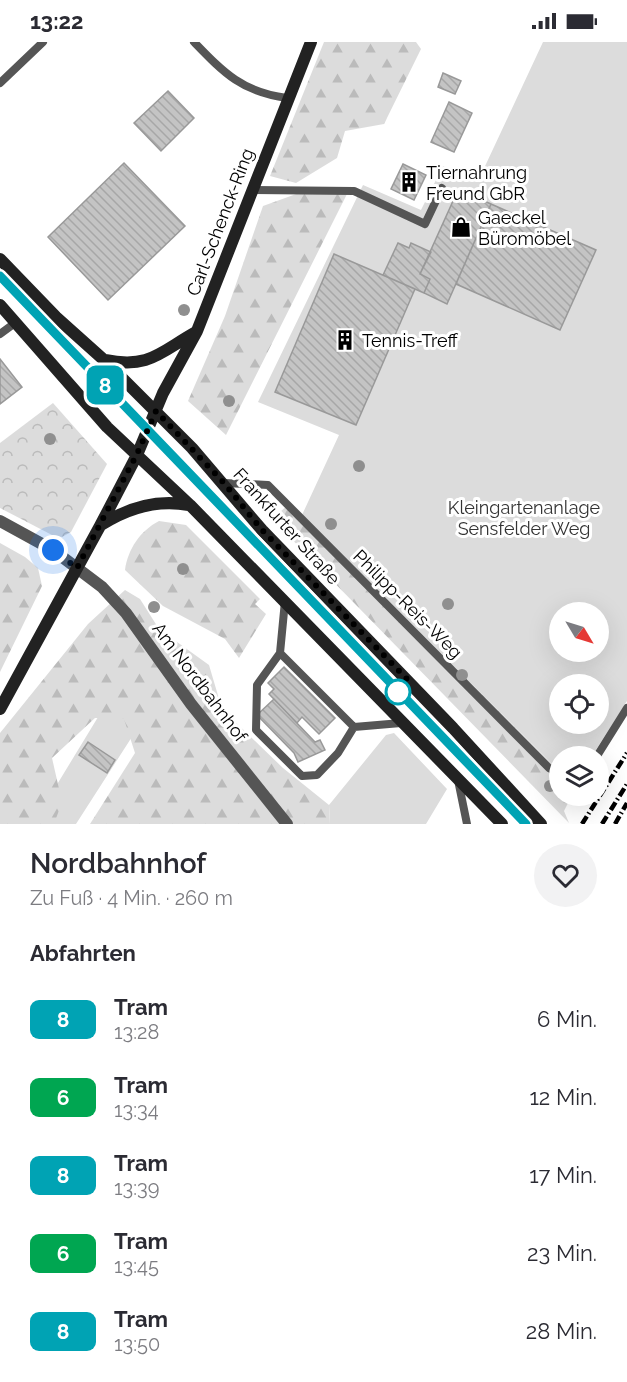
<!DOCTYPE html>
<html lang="de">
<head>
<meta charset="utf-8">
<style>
  body { margin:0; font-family:Raleway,sans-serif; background:#f2f2f3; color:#2b2b33; height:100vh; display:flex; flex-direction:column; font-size:22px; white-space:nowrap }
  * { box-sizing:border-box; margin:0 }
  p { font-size:20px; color:#7c7c81 }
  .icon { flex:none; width:33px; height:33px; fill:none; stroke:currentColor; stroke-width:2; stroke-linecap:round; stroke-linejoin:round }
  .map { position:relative; height:782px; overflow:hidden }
  .panel { display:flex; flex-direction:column; background:#fff; flex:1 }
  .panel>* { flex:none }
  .badge { padding:0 12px; border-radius:9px; font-size:21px; line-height:39px }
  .needle { width:39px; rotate:128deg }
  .fabs { position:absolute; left:549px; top:560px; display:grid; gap:12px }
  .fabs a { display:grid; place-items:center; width:60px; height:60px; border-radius:50%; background:#fff; box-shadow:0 6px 24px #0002; font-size:30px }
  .you { position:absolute; width:30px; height:30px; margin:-15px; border:4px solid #fff; border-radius:50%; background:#1a73e8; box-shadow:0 0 0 9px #1a73e833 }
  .map>.badge { position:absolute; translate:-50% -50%; box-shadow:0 0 0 3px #fff }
  h2 { padding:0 30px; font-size:22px; line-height:54px }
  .round { display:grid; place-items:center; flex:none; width:63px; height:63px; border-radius:32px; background:#f2f2f3 }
  .overview { display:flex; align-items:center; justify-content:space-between; height:102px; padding:0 30px }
  h1 { font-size:28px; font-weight:600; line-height:45px }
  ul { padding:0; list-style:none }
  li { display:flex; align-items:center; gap:18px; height:78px; padding:0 30px }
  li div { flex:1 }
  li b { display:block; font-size:22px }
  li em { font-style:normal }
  li .badge { min-width:66px; font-weight:700; text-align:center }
  .status { display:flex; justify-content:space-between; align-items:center; height:42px; padding:0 30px; background:#fff; direction:ltr }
  .status svg { height:16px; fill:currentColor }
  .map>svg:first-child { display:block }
  .green { fill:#dcdcdc; fill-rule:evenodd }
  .forest { fill:url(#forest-firs) }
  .park { fill:url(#park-crowns) }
  .building { fill:url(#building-back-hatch); stroke:#999; stroke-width:1.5 }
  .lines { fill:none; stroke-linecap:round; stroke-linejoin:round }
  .lane { stroke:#555; stroke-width:8 }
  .street { stroke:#555; stroke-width:12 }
  .secondary { stroke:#222; stroke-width:12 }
  .tram { stroke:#000; stroke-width:1.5 }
  .rail { stroke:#000; stroke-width:4.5; stroke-dasharray:9 3 1.5 3; stroke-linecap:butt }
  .tree { fill:#8f8f8f }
  .line-casing { stroke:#fff; stroke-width:14 }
  .line { stroke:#00a3b4; stroke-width:9 }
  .walk { stroke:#000; stroke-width:6; stroke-dasharray:0 10.8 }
  .stop-dot { fill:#fff; stroke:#00a3b4; stroke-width:3 }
  .labels { text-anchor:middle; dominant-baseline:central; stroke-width:6; stroke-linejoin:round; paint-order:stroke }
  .poi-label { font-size:18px; fill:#000; stroke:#fff; text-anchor:start }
  .street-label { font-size:18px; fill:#000; stroke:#fff }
  .park-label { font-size:18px; fill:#333; stroke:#fff }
</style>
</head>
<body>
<div class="status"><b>13:22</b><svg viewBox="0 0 49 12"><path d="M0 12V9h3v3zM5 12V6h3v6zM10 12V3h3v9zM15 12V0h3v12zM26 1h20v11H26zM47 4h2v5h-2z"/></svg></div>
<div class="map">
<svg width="627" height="782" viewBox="0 0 627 782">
  <defs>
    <pattern id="forest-firs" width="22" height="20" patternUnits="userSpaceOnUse" patternTransform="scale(1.5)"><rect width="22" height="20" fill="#dcdcdc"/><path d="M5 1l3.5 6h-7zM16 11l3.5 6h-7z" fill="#bbb"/></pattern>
    <pattern id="park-crowns" width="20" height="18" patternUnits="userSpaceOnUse" patternTransform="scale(1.5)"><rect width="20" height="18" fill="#dcdcdc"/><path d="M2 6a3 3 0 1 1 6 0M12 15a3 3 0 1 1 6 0" fill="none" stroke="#bbb"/></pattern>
    <pattern id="building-back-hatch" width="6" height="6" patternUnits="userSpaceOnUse" patternTransform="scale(1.5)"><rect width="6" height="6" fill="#c4c4c4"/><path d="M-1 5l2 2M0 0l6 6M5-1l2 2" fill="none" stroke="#a7a7a7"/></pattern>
  </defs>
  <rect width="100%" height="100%" fill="#fff"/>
  <path class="green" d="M543,0H627V659L592,714H560L559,724L551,721L302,473L339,393L258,360L363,143L421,168L443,124L479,137ZM560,570H598V609H560ZM560,642H598V681H560Z
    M140,606L164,645L76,782H33Z
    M394,691L447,747L426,782H330L329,763L386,693Z"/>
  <path class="forest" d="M324,0H416L421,7L384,82L345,89L337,116L296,141L270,134Z
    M299,151L347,152L226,393L188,359L225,274L263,164Z
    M288,463L302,473L551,721L559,724L560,753H572L564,769L569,781L272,477Z
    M159,479L186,483L260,557L255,562L266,572L239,616L225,597L163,564L125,528C128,507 140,489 159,479Z
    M0,501L25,515L38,526L42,544L0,630Z
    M125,548L140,557L159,587L209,623L222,667L283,726L329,763L330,782H90L135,711L124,677L95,676L52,716L62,760L54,782H0V691L88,582Z"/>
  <path class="park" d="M53,361L107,422L71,490L62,495L52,493L0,466V401Z"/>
  <path class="building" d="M443,31L461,39L455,52L438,45Z
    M168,49L194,76L161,109L134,81Z
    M449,60L472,71L454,110L431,100Z
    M124,121L185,184L108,258L48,195Z
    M403,122L426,133L414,158L391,147Z
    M458,148L491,162L447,262L424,251L430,237L420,232Z
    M491,162L596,208L560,288L456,242Z
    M398,201L409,206L411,201L431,210L420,232L430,237L424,251L383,233Z
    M334,212L415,247L356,383L275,350Z
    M0,317L22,345L0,362Z
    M284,625L335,676L319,692L302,675L297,681L269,652L274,647L268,641Z
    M274,657L315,700L320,698L325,708L298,720L294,711L257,673Z
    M88,700L115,718L107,731L79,713Z"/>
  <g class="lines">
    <path class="lane" d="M194,0C224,31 242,50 287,56
      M0,41L43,0
      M252,148L354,149L425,182L442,146
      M0,292L15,281
      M224,441L268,443L549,726L560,731
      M285,559L280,611L354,685L401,681
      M280,611L257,643L256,688L302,734L317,733L338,711L354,685
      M597,714L627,666
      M458,738L467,782"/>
    <path class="street" d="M0,479L53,508L102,545L126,571L191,662L287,782"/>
    <path class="secondary" d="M0,217L56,275L104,318L192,406L262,488L453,686L541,782
      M0,263L107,385L190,463L502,782
      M105,318C150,327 160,310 196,290
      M101,483C129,465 157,457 189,463
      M0,667L100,484L137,413L163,351L197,289L311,0"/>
    <path class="tram" d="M0,234L526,782"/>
    <path class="rail" d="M582,782L627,711
      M602,782L627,742
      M615,782L627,761"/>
  </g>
  <g class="tree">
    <circle cx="184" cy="268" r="6"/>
    <circle cx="229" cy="359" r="6"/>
    <circle cx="50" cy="397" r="6"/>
    <circle cx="359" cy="424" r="6"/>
    <circle cx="331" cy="482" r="6"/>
    <circle cx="183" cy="527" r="6"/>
    <circle cx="448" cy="562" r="6"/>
    <circle cx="154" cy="565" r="6"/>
    <circle cx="462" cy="633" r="6"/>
    <circle cx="550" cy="744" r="6"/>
  </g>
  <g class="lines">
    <g class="line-casing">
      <path id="line" d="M0,234L526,782"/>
    </g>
    <use href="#line" class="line"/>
    <path class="walk" d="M53,508L77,526L137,412L156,369L224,441L262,488L408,638L398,650"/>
  </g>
  <defs>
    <g id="building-bare" transform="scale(1.62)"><path d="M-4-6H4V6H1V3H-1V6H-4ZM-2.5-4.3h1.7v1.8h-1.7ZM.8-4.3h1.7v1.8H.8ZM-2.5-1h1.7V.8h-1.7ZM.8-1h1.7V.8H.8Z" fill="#000" stroke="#fff" stroke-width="2.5" paint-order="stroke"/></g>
    <g id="shop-bare" transform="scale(1.62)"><path d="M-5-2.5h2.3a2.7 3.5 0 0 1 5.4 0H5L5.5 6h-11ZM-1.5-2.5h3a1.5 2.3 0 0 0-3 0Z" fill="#000" stroke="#fff" stroke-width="2.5" paint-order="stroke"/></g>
  </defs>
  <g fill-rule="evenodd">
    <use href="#building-bare" x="409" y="140"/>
    <use href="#shop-bare" x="461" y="185"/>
    <use href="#building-bare" x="345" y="298"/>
  </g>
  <circle class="stop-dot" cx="398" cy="650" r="12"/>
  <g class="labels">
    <g class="poi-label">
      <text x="426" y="130">Tiernahrung<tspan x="426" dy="21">Freund GbR</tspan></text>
      <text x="478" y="175">Gaeckel<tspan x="478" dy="21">Büromöbel</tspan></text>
      <text x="362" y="298">Tennis-Treff</text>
    </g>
    <g class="street-label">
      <text transform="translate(220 180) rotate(-69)">Carl-Schenck-Ring</text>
      <text transform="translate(287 484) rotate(48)">Frankfurter Straße</text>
      <text transform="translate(408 562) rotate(45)">Philipp-Reis-Weg</text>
      <text transform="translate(200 640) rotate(53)">Am Nordbahnhof</text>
    </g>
    <g class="park-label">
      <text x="524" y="465">Kleingartenanlage<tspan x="524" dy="21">Sensfelder Weg</tspan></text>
    </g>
  </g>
</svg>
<div class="fabs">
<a><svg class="needle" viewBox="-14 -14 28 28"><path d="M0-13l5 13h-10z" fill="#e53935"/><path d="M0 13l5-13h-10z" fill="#7c7c81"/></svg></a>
<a><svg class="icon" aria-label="locate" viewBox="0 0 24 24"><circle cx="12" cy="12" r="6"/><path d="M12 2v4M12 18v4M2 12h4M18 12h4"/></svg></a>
<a><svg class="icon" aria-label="layers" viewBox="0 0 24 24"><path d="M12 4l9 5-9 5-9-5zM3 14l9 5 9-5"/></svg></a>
</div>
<div class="you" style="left:53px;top:508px"></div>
<b class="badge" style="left:105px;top:343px;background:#00a3b4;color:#fff">8</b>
</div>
<section class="panel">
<div class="overview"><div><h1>Nordbahnhof</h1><p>Zu Fuß · 4 Min. · 260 m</p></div><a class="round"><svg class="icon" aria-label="heart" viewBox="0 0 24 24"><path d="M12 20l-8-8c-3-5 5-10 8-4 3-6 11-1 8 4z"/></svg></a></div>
<h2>Abfahrten</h2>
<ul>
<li><span class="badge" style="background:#00a3b4;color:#fff">8</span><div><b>Tram</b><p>13:28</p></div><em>6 Min.</em></li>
<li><span class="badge" style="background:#00a651;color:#fff">6</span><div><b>Tram</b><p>13:34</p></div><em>12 Min.</em></li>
<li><span class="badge" style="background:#00a3b4;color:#fff">8</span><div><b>Tram</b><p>13:39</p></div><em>17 Min.</em></li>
<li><span class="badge" style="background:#00a651;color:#fff">6</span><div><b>Tram</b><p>13:45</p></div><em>23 Min.</em></li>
<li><span class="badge" style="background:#00a3b4;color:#fff">8</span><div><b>Tram</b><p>13:50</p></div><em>28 Min.</em></li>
</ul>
</section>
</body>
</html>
